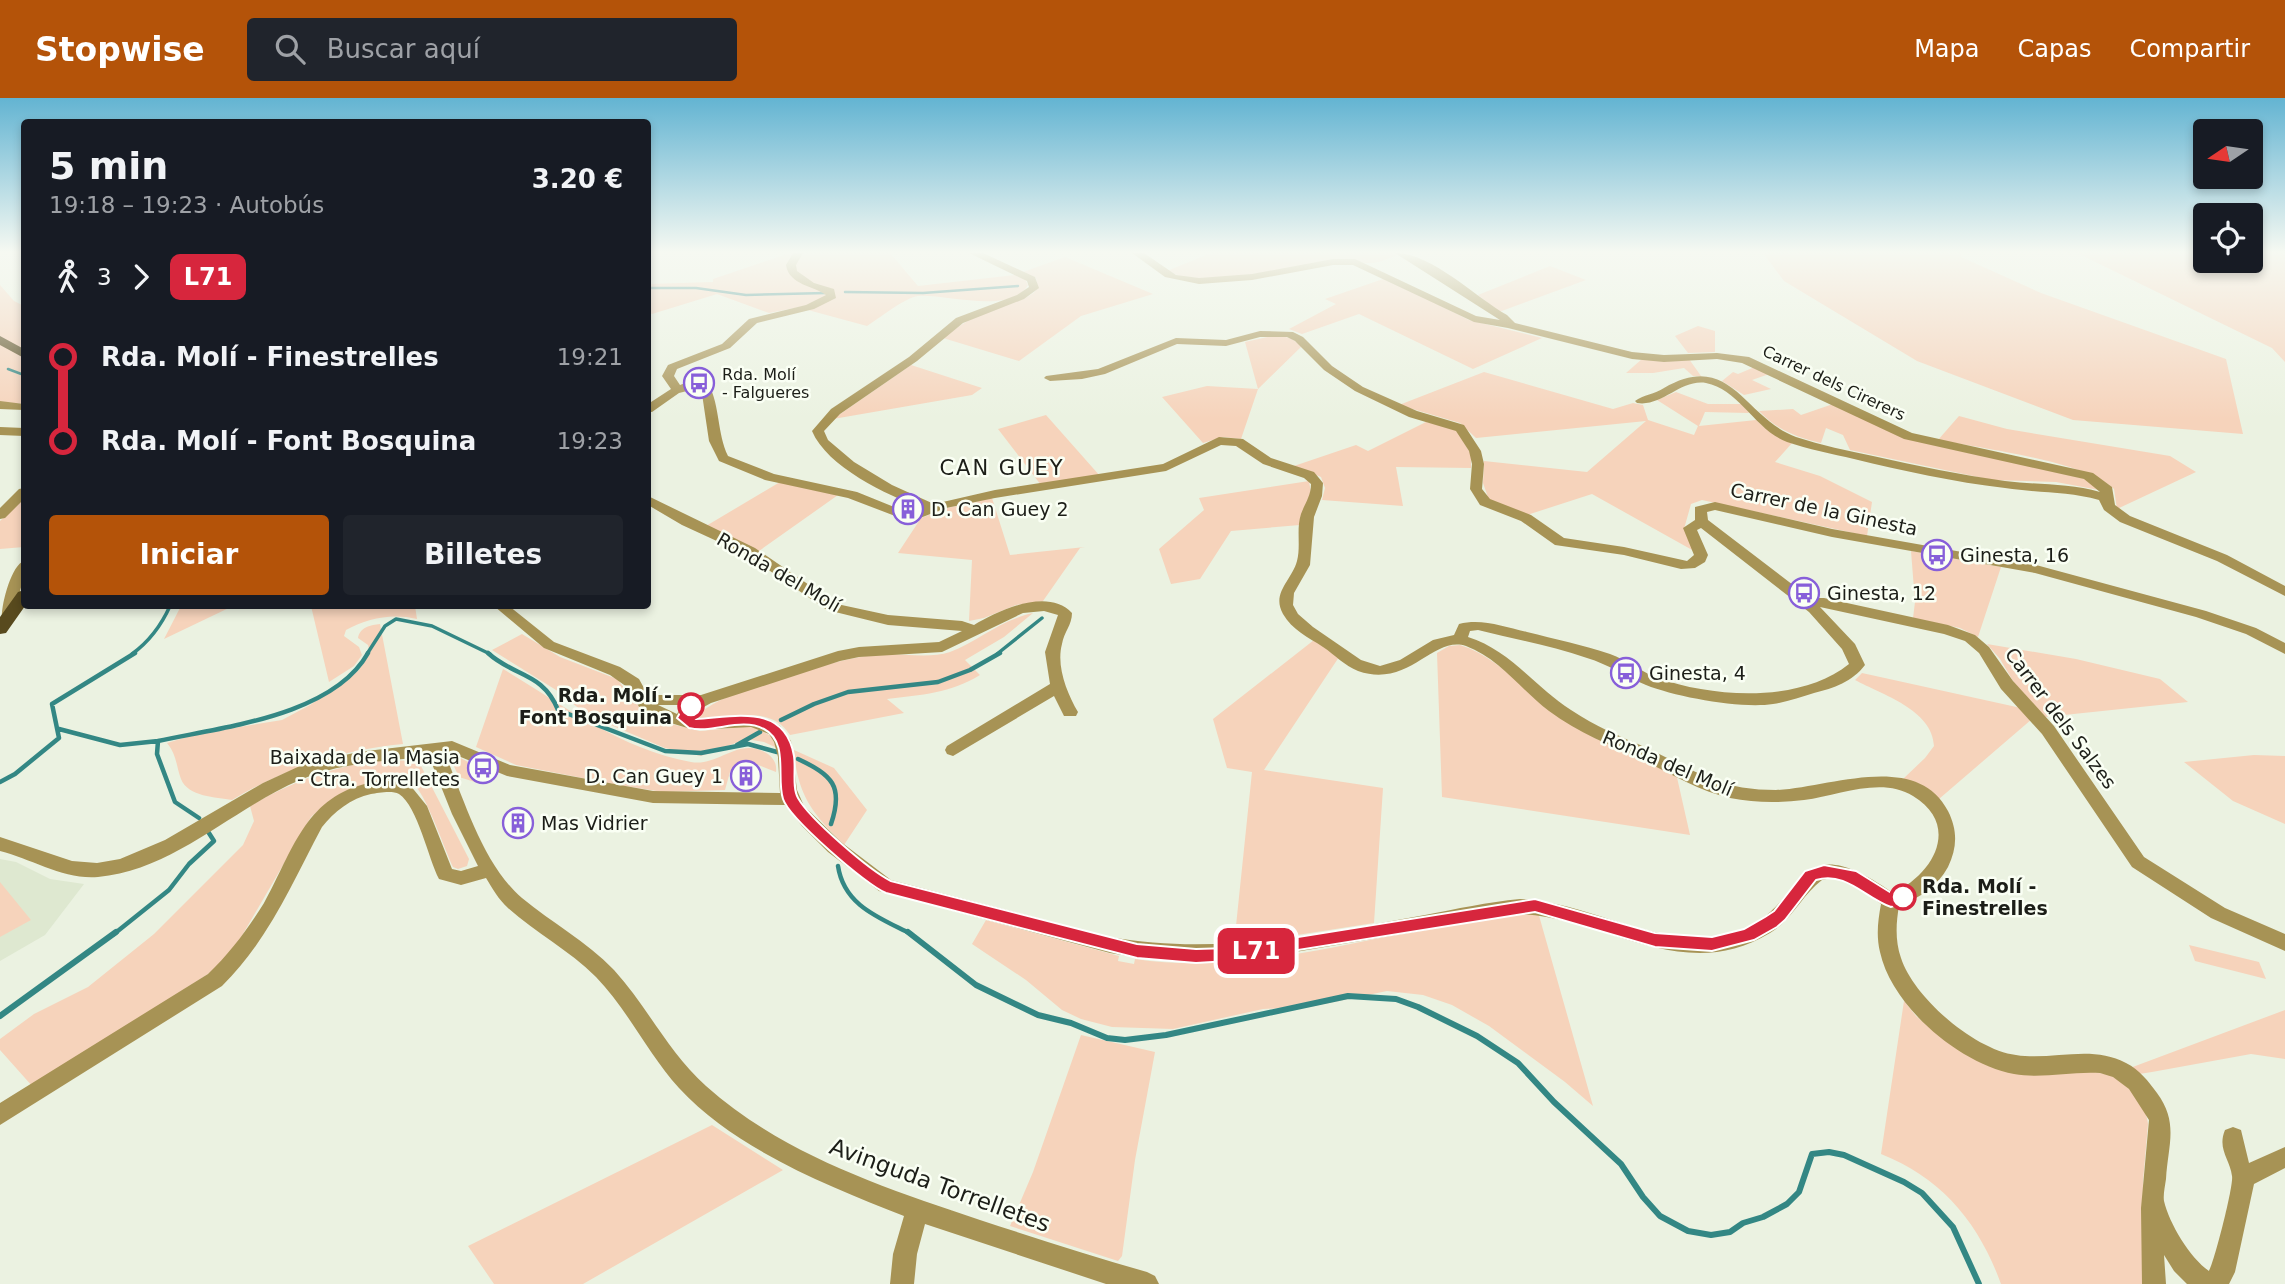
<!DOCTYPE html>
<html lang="es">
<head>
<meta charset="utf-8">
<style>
  body { margin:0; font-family:"DejaVu Sans",sans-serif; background:#20242c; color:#f1f3f6; height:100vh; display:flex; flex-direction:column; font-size:26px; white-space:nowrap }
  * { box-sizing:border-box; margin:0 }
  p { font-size:23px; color:#9ea1a6 }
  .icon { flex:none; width:38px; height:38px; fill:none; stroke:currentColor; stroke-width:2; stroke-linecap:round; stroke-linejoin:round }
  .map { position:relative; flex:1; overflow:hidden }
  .side { position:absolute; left:21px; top:21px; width:630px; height:490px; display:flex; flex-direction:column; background:#171b24; border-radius:7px; box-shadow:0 4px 10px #0003 }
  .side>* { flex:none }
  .badge { padding:0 14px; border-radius:10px; font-size:24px; line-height:46px }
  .needle { width:46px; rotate:257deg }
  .fabs { position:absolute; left:2193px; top:21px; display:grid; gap:14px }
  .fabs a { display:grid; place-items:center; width:70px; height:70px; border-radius:7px; background:#171b24; box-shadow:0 4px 10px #0003; font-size:35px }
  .map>.badge { position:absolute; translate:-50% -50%; box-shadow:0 0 0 4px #fff }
  .legs { display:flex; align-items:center; gap:10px; height:77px; padding:0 28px; font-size:23px }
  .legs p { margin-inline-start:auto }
  .head { display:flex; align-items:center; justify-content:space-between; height:119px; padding:0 28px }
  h1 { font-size:38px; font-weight:700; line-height:52px }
  .cta { display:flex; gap:14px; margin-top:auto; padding:14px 28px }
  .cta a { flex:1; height:80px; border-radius:7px; background:#b45309; color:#fff; font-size:28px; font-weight:700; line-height:80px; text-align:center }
  .cta a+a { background:#20242c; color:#f1f3f6 }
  ul { padding:0 28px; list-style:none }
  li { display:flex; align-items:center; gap:24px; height:84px; font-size:26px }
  li i { display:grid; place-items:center; width:10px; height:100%; margin:0 9px; background:currentColor }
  li i::after { content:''; width:18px; height:18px; margin:-9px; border:5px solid; border-radius:50%; background:#171b24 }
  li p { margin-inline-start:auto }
  li:first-child i { background:linear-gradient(#0000 50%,currentColor 0) }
  li:last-child i { background:linear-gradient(currentColor 50%,#0000 0) }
  header { display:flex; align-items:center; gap:42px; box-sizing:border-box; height:98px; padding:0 35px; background:#b45309; color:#fff }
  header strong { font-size:33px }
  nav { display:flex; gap:38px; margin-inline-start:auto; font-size:24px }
  .search { width:490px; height:63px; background:#20242c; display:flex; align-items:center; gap:18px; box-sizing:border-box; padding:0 24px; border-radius:7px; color:#9ea1a6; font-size:26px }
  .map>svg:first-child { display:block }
  .built { fill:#dee8d0 }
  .green { fill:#f6d3bb }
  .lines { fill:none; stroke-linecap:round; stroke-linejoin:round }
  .stream-far3 { stroke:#338784; stroke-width:2.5 }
  .stream-far2 { stroke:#338784; stroke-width:3.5 }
  .stream-far1 { stroke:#338784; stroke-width:4.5 }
  .stream { stroke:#338784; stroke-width:6 }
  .minor { fill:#a79355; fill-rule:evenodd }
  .primary { fill:#584a1e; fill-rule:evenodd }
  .line-1 { fill:#d7263d; stroke:#fff; stroke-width:2 }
  .stop-1-dot { fill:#fff; stroke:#d7263d; stroke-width:3.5 }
  .labels { text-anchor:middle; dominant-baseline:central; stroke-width:5; stroke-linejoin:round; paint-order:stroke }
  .far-poi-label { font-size:16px; fill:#1c1e18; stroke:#fafff4; text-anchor:start }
  .far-street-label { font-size:16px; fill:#1c1e18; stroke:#fafff4 }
  .poi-label { font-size:19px; fill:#1c1e18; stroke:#fafff4; text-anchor:start }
  .street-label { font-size:19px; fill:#1c1e18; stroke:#fafff4 }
  .stop-label { font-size:19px; font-weight:bold; fill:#1c1e18; stroke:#fafff4; text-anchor:end }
  .neighbourhood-label { font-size:21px; letter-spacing:2px; fill:#1c1e18; stroke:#fafff4 }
  .near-street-label { font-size:23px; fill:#1c1e18; stroke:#fafff4 }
</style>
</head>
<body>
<header>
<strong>Stopwise</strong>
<div class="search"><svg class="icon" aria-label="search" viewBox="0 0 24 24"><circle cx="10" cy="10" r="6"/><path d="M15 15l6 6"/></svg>Buscar aquí</div>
<nav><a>Mapa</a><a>Capas</a><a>Compartir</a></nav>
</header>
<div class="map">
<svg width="2285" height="1186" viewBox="0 0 2285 1186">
  <rect width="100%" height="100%" fill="#ebf2e1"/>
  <path class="built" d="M0,761L16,764L50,781L84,786L45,837L0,863Z"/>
  <path class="green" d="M790,155H890L918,188L1015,177L1025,181L1028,187C1011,217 946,196 918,198C906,199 878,221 867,228L808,212L805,208L769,215L717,196L652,216L648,214V186L713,184V181Z
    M1211,155H1393L1397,157C1389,160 1379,165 1371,165C1361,166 1350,159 1339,161C1298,166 1203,193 1167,173Z
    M1763,155H1961V159L2041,195L2226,261L2243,336L2073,322L1917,263L1784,183Z
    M2077,155H2205V163H2250L2251,155H2285V264L2272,250Z
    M1065,159L1153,196L1081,218L1019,263L943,240C960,226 977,217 997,209C1012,203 1028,203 1038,190L1036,180L1023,174Z
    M1550,168L1586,182L1499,214L1478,197Z
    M1386,180L1469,222L1542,240L1473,271L1359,216L1302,236L1289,231L1336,206L1325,201Z
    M0,187L14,203L24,208V306L0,304Z
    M1698,228L1715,233V254L1688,255L1675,238Z
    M1276,237L1290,240L1302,248L1258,291L1241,341L1223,339L1203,345L1162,299L1207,288L1258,291L1245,244Z
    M1642,261H1689L1701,278H1693L1684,270L1653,275H1626Z
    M911,267L982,290L972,297L833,321Z
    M1757,268L1772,275L1752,282L1771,291L1744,297L1722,283L1733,274L1738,276Z
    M1484,274L1613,311L1633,305L1643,307L1648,322L1694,337L1698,328L1657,302L1676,294L1708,306H1742L1749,315L1705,314L1699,328L1756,322L1770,334L1793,344L1775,364L1820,378L1872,404L1867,438L1702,402L1691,406L1684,431L1694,453L1592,396L1527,417L1489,402L1483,385L1484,363L1587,374L1646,323L1476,340L1460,325L1399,307Z
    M1833,306L1899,338L2086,381L2099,392L2056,384L1992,382L1850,352L1843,337L1826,330L1821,345C1796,339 1777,332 1759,313L1793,311L1801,317Z
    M1046,317L1100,378L1041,387L998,331Z
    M1959,318L2007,331L2170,358L2196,374L2117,411L2114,391C2085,363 1979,350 1938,342Z
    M1426,324L1455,330L1471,356V370L1396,369L1403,408L1322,402L1325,390L1321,379L1294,368L1356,347L1368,353Z
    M1309,383L1311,395L1300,427L1231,433L1200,481L1171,486L1159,451L1204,412L1199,400Z
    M780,384L838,397L759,453L706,428Z
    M24,400V449L0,451V423Z
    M992,400L1010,457L1085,449L1080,450L1043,503L1016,507L984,520L969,523L972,462L898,455L921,420L947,410Z
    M1911,453L2001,469L1978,539L1960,530L1913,520L1915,504Z
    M181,508H233L164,541Z
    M311,508H415L417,521C392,515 368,520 346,532L344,538L359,549L362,557L354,568L329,584Z
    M1033,515L1004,539L965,562L980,577C951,595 921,597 887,601L904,615L790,637C769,605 731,622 700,620L698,618C713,594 849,558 880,556C902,555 928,561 950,554C979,543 998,523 1033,515Z
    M380,526L403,646C342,652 285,670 232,702C216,699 188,699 181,681C176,668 177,657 167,645L197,636L282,622L310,607L358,573L370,555L368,547L358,540C360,529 371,527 380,526Z
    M522,536L560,559L617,581L642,612L663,624L700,633L753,628L771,638L777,650L764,644L746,641L701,658L665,650L587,617L556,592L492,552Z
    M1314,542L1339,559L1264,672L1383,690L1374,825L1234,847L1252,674L1227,670L1213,621Z
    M1987,546L2076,561L2160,581L2188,604L2045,619L2016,588L2000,561Z
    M1460,547C1499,559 1528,596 1560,619C1595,644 1637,658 1676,675L1690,737L1442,699L1437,555L1449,548Z
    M503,571C563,607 620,651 691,664C719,669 739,637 768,656C774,661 777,666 776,674L753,665H741L730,674L725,692L663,694L613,686L516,667L476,649Z
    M1862,575L2021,610L2032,621L1939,701L1903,681L1925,660L1934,648C1933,612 1881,596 1855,582Z
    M794,652L834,670L867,712L844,747C813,716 797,697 794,652Z
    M451,655L495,678L478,685L459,679L448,656Z
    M2254,657L2285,658V726L2233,703L2184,664Z
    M385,662L416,663L421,668L469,761L467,768L458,771L453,769C445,752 427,700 416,689C391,667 331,701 311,719L236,848L222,867L33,989L0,952V941L34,916L88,889L154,836L243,747L254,723L250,708C293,683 336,667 385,662Z
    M0,784L31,822L0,839Z
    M1538,814L1593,1008L1565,984L1489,928L1452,907L1423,897L1387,893L1310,909L1263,911L1173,931L1112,929L1081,921L1062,912L1026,882L972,846L986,822L1119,858L1118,863L1134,866L1135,861C1269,881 1405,824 1538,814Z
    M2189,847L2259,864L2266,881L2195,863Z
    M1904,903L1916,918L1948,945L2110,977C2128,987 2146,1004 2148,1026L2143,1083L2142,1186H2001C1979,1125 1942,1080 1881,1056Z
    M2285,912V961L2251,956L2152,974L2139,976L2130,970Z
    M1081,937L1155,954L1135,1062L1122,1158L1118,1163L1010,1128L1033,1074Z
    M712,1027L783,1072L583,1186H494L468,1148Z"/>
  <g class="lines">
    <path class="stream-far3" d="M648,190H696L746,197L825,195
      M845,194L923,195L1018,188
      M8,271L24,277"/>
    <path class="stream-far2" d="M132,556C150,543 161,528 170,508
      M367,556L385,528L396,521L432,528L490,556
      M997,556L1042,520"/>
    <path class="stream-far1" d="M488,555C514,579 543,574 558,612L665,653L701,655L748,646L777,654
      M781,622L814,606L848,594L938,584L970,572L1000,555
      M59,631L120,647L158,643L157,656L175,704L199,720
      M158,643C222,629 333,618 368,555
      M737,647L760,634
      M798,661C832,677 844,688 831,726
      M0,684L15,676L59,640L52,606L135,555
      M838,768C844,808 880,820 911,836
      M114,836L169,792L189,766L214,743L207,732"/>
    <path class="stream" d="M908,834L976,887L1038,917L1071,925L1107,940L1125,942L1166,937L1348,898L1396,901L1418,909L1477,938L1518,965L1554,1004L1621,1066L1643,1099L1660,1118L1688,1133L1711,1137L1730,1134L1743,1125L1763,1119L1787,1106L1799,1094L1812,1056L1829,1054L1844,1057L1904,1084L1922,1095L1953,1129L1979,1186
      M0,918L116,834"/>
    <path class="minor" d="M793,155H803L796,167L797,173L814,185L834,191L836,200L814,211L757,225L730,250L677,271L674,278L680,287L693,282L709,287C720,308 717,335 728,358L774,376L857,394L904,413L922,410C887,397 827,369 812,333L831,311L909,259L956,220L1017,197L1029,189L1027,183L969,155H983L1035,179L1039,190L1024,201L963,225L917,263L840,316L824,333L828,342L854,364L892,387L934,406L995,392L1163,366L1219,339L1243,341L1271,360L1314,374L1323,385L1322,398L1314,419L1310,467L1294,495L1293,507L1298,516L1313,529L1361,562L1380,568L1400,562L1433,542L1454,537L1459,526C1482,520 1504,529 1527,534C1555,541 1583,547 1610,556C1627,562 1641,574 1658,580C1714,600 1801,605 1849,566L1842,551L1809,514L1701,430L1697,432L1708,457L1705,464L1695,470L1681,471L1624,457L1555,447L1521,423L1480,407L1470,391L1472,366L1469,353L1456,333L1409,319L1355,293L1324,272L1295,243L1287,239H1260L1226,248L1177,246L1105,276L1082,281L1050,283L1044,280L1046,278L1098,271L1176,240L1226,242L1260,233L1293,234L1303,239L1332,268L1363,289L1417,313L1464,327L1481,353L1484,366L1482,391L1490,401L1531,417L1564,440L1624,449L1687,463L1694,457L1683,430L1695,422V409L1715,404L1832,431L2036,467L2206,513L2256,530L2285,545V556L2246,536L2196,519L2035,475L1832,439L1715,412L1707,414L1708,422L1810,500H1824L1948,527L1975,537L1989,549L2013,583L2054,628L2144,759L2225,810L2285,836V853L2211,820L2132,769L2042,636L2001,591L1979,555L1965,543L1944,536L1820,509L1855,546L1865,567C1852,584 1834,590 1814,595C1801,599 1787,604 1773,606C1741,611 1676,599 1646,587C1626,579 1608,566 1587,560C1552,548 1514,541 1478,532L1470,533L1468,539C1510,552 1535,589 1571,612C1595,628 1621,639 1647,650C1668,660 1688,671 1709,680C1731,689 1753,692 1776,692C1829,690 1916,652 1948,713C1958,733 1957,750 1948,769C1938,788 1919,800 1899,808C1896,825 1895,843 1901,860C1914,900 1975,952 2016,957C2052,963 2091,946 2126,965C2140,972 2148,983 2157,995C2179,1025 2168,1047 2166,1081C2165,1088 2163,1097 2164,1103C2169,1125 2190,1160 2209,1173C2214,1165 2234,1087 2232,1078C2230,1061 2217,1051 2225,1032L2233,1029L2241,1032L2249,1065L2285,1049V1070L2254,1086L2235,1174L2229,1186H2187L2174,1173L2164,1157L2166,1186H2142L2141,1110L2149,1022L2129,991L2113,979L2100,975C2072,973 2042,981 2014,976C1960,966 1892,909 1880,854C1876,838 1878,822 1881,806C1863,793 1845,776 1822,782C1802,797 1792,822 1770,835C1683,888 1605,819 1520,816L1259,860L1200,864L1140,860L1110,855L879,793L828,754L802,728L785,707L653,705L507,678L451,655L445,656C464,701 483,767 522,800C552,825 586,843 614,872C647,908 668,954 706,988C782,1056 884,1090 980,1122C1035,1140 1091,1158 1147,1174L1155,1178L1159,1186H1106L925,1126L917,1156L914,1186H890L893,1156L904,1118C828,1088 735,1051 679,990C648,956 628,912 596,879C569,852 536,835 508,810C499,802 492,790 486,780L461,787L439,781C428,760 418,709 399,696C392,692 378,695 371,696C351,700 334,714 322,729C292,785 268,843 222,888L0,1027V1005L208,876C230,855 248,831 264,805C290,759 303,705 358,688C376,682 392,681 410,687L427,708L452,771L461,773L478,768L452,716L430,661L426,659C383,663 339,665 300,682C232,711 174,772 98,779C64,782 32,761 0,753V739L72,763L97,765L120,761L165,742L263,685L302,667L358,654L452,643L510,667L653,693L780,695L778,659L774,644L769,636L751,629L694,632L654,620L641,612L627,589L610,577L544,550L494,508H509L554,544L620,569L639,581L644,590L658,597H701L838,553L859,549L939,544L962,533L888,527L827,512L745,456L682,427L648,407V398L755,450L837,506L888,517L962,523L974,527C999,512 1048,489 1072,515C1072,527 1064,534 1062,546C1056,568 1067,595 1078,614L1076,618H1064L1054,598L953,658L947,656L945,652L947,648L1050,586L1045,554L1058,517L1044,513L1023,515L942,554L859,559L840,563L711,605L693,615V618L697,620L751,618L770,622L780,628L791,643L797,692L804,708L841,744L891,782L1110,839C1216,858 1320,836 1425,817C1456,811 1488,804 1520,801C1591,804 1656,852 1729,836C1810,817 1785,719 1893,795C1934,776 1961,727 1913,698C1881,678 1838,698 1804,702C1780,705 1755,705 1730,700C1699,693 1671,676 1643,662C1611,647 1578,635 1549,613C1522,593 1499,560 1466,548C1433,537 1409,591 1358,573C1345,568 1335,557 1323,549C1308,539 1292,532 1283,516C1271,495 1292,482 1297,463C1301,448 1296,431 1301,416C1305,405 1311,398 1311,386L1304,380L1263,366L1236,348L1221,347L1166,373L995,400L946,410L920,420L903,421L848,400L765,382L719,363L709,343L702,296L699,290L679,295L652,314H648V306L671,291L662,278L668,267L722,246L749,221L806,207L826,197C814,188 789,187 786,167ZM658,607H682L677,616Z
      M1132,155H1144L1176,177L1199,180L1252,176L1333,161H1355L1476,218L1500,222L1395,155C1432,155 1475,199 1507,217L1515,225L1632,254L1664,257L1717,255L1749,259L1912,335L2093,375L2112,389L2115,407L2130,418L2227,457L2285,488V498L2217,463L2120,424L2104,412L2099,402C2068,393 2037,395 2005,390C1954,384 1903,373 1854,361C1832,356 1808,351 1787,344C1755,332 1739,291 1706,285C1680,281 1663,309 1637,305L1635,303C1643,297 1655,296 1664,290C1731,251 1744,320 1796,339C1821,347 1848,353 1873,358C1917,368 1961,377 2005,383C2037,387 2069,385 2100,394L2084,381L1904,341L1742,265L1717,261L1664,264L1632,261L1508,230L1474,224L1353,167H1333L1252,182L1199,186L1165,179Z
      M0,303L24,306V312L0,311Z
      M0,329L24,330V338L0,337Z
      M24,390V401L5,420L0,421V410L19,391Z
      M24,463C26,483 16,500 14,520L7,525L2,523C0,510 11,467 24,463Z"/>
    <path class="primary" d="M0,238L24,251V260L0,247Z
      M24,492L25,508L6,535L0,536V519L18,494Z"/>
  </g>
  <linearGradient id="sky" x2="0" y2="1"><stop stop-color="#63b4d2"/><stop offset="0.48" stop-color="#f6f9f2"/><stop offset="1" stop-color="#f6f9f2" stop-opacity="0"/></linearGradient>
  <rect width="2285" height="321" fill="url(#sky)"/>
  <path class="line-1" d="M691,603L697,608L692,618L696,621C735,619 785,605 794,658C796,670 792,690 798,700C810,721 869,772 891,783L1137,846L1196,851L1229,850L1535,801L1655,835L1712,839L1744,831L1765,819L1774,813L1805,773L1824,767L1856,773L1893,796L1903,793L1911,799L1908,804L1891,809C1865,800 1846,773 1816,782L1785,822L1777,829L1754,842L1712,853L1655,849L1535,814L1229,863L1196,865L1137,860L886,795C867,788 789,720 783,701C776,680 789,644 764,631C741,619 712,636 689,630L677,620L686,604Z"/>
  <defs>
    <g id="bus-ring" transform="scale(1.575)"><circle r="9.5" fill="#fafff4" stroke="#875fd9" stroke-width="1.5"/><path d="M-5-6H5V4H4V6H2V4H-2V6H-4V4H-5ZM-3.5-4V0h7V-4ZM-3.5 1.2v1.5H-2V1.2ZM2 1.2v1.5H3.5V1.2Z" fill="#875fd9"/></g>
    <g id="building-ring" transform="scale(1.575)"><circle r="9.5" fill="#fafff4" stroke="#875fd9" stroke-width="1.5"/><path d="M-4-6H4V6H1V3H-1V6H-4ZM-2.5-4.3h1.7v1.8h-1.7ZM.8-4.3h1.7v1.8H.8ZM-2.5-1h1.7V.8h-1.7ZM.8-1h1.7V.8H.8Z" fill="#875fd9"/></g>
  </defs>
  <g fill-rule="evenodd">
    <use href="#bus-ring" x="699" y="285"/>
    <use href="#building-ring" x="908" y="411"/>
    <use href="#bus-ring" x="1937" y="457"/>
    <use href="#bus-ring" x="1804" y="495"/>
    <use href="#bus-ring" x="1626" y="575"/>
    <use href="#bus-ring" x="483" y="670"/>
    <use href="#building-ring" x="746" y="678"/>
    <use href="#building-ring" x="518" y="725"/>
  </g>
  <g class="stop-1-dot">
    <circle cx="691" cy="608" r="12"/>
    <circle cx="1903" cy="799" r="12"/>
  </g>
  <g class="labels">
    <g class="far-poi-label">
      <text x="722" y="276">Rda. Molí<tspan x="722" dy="18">- Falgueres</tspan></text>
    </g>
    <g class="far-street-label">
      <text transform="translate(1834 285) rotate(25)">Carrer dels Cirerers</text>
    </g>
    <g class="poi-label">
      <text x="931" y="411">D. Can Guey 2</text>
      <text x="1960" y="457">Ginesta, 16</text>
      <text x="1827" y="495">Ginesta, 12</text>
      <text x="1649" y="575">Ginesta, 4</text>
      <text x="460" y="659" text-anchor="end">Baixada de la Masia<tspan x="460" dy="22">- Ctra. Torrelletes</tspan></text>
      <text x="723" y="678" text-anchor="end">D. Can Guey 1</text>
      <text x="541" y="725">Mas Vidrier</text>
    </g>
    <g class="street-label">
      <text transform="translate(1824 411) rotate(12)">Carrer de la Ginesta</text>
      <text transform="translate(779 474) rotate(30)">Ronda del Molí</text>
      <text transform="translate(2061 620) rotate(53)">Carrer dels Salzes</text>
      <text transform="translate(1668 665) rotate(23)">Ronda del Molí</text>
    </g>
    <g class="stop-label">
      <text x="672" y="597">Rda. Molí -<tspan x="672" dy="22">Font Bosquina</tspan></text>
      <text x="1922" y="788" text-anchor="start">Rda. Molí -<tspan x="1922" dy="22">Finestrelles</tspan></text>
    </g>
    <g class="neighbourhood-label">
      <text x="1002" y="370">CAN GUEY</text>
    </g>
    <g class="near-street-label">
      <text transform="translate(940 1087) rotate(20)">Avinguda Torrelletes</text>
    </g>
  </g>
</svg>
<div class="fabs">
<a><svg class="needle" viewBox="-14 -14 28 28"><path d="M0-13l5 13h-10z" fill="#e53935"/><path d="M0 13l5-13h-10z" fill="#9ea1a6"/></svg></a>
<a><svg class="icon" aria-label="locate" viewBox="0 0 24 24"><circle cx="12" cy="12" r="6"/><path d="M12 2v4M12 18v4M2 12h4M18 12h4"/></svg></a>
</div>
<b class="badge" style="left:1256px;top:853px;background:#d7263d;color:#fff">L71</b>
<section class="side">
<div class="head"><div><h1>5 min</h1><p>19:18 – 19:23 · Autobús</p></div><b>3.20 €</b></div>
<div class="legs"><svg class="icon" aria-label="walk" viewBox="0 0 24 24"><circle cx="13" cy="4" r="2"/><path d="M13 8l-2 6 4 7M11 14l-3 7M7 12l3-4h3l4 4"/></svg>3<svg class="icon" aria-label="forward" viewBox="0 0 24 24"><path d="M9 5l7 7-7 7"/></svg><b class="badge" style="background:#d7263d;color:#fff">L71</b></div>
<ul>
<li><i style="color:#d7263d"></i><b>Rda. Molí - Finestrelles</b><p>19:21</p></li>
<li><i style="color:#d7263d"></i><b>Rda. Molí - Font Bosquina</b><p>19:23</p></li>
</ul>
<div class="cta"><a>Iniciar</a><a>Billetes</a></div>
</section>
</div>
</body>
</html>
